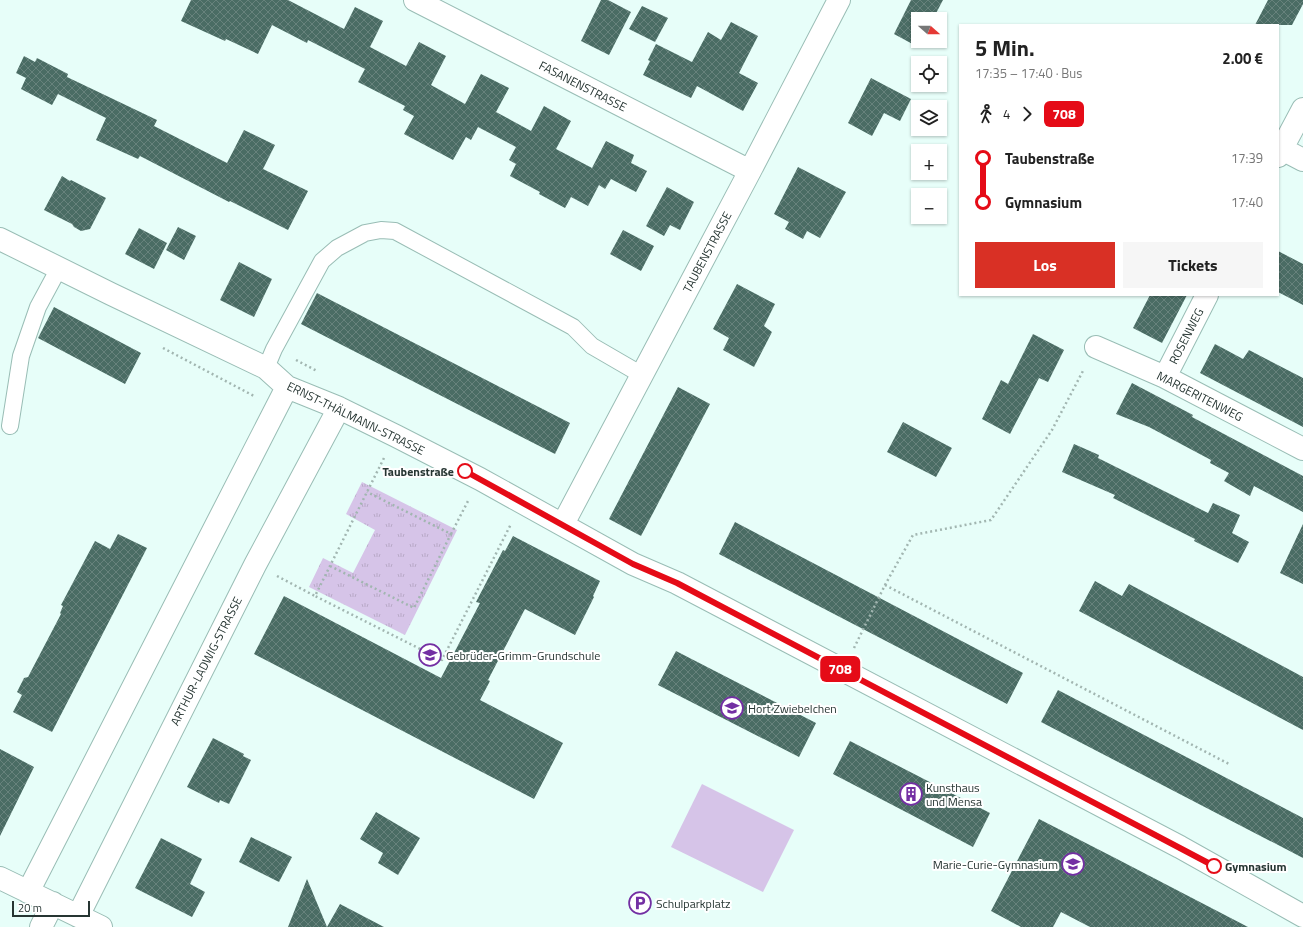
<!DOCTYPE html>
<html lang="de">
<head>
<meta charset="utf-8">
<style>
  body { margin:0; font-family:"Titillium Web",sans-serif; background:#f6f6f6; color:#222; height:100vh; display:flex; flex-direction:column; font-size:15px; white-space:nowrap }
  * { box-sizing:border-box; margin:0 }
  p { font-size:13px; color:#767676 }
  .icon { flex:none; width:22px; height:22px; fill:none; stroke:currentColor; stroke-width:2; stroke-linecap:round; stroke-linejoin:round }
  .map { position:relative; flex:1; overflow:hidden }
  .sheet { position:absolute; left:959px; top:24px; width:320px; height:272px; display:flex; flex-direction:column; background:#fff; border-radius:0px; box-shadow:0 1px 3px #0004 }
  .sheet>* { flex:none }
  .badge { padding:0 8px; border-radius:6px; font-size:14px; line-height:26px }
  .needle { width:26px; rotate:111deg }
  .tools { position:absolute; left:911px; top:12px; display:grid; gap:8px }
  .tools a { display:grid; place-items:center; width:36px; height:36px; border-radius:0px; background:#fff; box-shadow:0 1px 3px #0004; font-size:20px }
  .scale { position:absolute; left:12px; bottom:10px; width:78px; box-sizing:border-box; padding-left:4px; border:2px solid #263532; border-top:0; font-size:11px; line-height:14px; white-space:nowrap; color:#263532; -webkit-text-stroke:3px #fff; paint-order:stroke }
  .map>.badge { position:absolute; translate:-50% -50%; box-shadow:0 0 0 2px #fff }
  .legs { display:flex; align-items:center; gap:6px; height:44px; padding:0 16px; font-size:13px }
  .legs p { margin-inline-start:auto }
  .overview { display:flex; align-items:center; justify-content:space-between; height:68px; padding:0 16px }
  h1 { font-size:22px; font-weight:700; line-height:30px }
  .action { display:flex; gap:8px; margin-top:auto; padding:8px 16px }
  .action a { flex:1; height:46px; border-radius:0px; background:#d93025; color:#fff; font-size:16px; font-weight:700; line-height:46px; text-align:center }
  .action a+a { background:#f6f6f6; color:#222 }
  ul { padding:0 16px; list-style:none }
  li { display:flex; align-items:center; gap:14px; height:44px; font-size:15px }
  li i { display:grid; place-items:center; width:6px; height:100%; margin:0 5px; background:currentColor }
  li i::after { content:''; width:10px; height:10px; margin:-5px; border:3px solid; border-radius:50%; background:#fff }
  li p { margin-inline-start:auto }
  li:first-child i { background:linear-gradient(#0000 50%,currentColor 0) }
  li:last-child i { background:linear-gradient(currentColor 50%,#0000 0) }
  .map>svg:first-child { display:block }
  .grass { fill:url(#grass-tufts) }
  .pitch { fill:#d6c4e8 }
  .building { fill:url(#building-cross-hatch) }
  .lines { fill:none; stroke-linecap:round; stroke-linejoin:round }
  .service-casing { stroke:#99bdb5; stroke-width:18 }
  .minor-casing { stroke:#99bdb5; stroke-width:24 }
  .path { stroke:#a2b6b1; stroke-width:2.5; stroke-dasharray:2 3; stroke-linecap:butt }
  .service { stroke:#fff; stroke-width:16 }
  .minor { stroke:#fff; stroke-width:22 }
  .line-1-casing { stroke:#fff; stroke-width:9 }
  .line-1 { stroke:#e50b17; stroke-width:6 }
  .stop-1-dot { fill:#fff; stroke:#e50b17; stroke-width:2 }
  .labels { text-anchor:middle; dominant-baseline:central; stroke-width:4; stroke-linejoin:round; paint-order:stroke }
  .street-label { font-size:12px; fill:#263532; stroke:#fff }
  .stop-label { font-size:12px; font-weight:bold; fill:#263532; stroke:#fff; text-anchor:end }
  .poi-label { font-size:12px; fill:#263532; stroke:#fff; text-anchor:start }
</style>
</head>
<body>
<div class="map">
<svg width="1303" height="927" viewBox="0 0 1303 927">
  <defs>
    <pattern id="grass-tufts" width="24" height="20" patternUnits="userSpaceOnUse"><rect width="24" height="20" fill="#d6c4e8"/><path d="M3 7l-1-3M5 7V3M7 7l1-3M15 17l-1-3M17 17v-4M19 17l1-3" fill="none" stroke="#b8a9c7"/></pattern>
    <pattern id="building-cross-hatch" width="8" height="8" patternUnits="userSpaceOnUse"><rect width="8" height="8" fill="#4a6c64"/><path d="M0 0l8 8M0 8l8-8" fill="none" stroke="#67827c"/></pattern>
  </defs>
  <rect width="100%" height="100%" fill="#e7fef9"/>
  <path class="grass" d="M362,482L457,530L405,635L309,587L323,558L353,573L375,530L346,514Z"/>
  <path class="pitch" d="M702,784L794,830L763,892L671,847Z"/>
  <path class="building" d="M191,0H288L344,29L355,7L383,21L370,47L406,66L419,42L446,56L431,85L465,104L481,74L509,88L496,112L531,131L544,106L571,121L556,149L592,168L606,141L634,155L631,163L647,171L636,192L611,179L605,189L599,185L588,206L571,197L565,208L539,194L540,192L510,176L516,164L509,160L516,147L478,127L471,140L466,137L453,160L404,134L414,116L403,110L405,106L358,82L365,69L308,40L307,43L272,25L258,54L226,39L225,41L181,21Z
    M601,0H608L631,12L609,55L581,41Z
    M911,0H943L933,19H918V41H921L918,47L894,34Z
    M1268,0H1303V4L1292,25H1255Z
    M642,6L668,18L655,42L629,29Z
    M731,22L758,36L739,73L758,83L743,111L697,86L691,98L643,75L650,61L648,60L656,44L692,62L708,32L721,40Z
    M24,56L35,62L37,58L68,74L67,77L157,120L154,126L227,163L244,130L275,145L263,169L308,191L288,230L230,201L229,202L140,156L138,159L96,140L106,118L58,94L52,105L21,89L26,78L16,73Z
    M871,78L911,99L900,121L884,113L872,136L848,123Z
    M798,167L846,192L820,238L807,231L803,239L785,229L789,222L774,214Z
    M62,176L70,181L71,180L106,198L90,229L81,231L74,227L72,224L44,210Z
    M667,187L694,202L680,230L670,225L664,236L646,226Z
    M178,227L196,236L184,260L166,250Z
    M139,228L167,243L154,269L125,254Z
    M623,230L654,246L641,271L610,254Z
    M1278,251L1303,264V305L1278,292Z
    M239,262L272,279L254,317L220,300Z
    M737,284L775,304L764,326L772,332L754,367L723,350L729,338L713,329Z
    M317,293L570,423L555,454L301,324Z
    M1150,295H1187L1162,343L1133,328Z
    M54,307L141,353L125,384L38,338Z
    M1033,334L1064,350L1048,382L1039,378L1010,434L982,419L1001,380L1008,384Z
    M1215,344L1243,359L1249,350L1303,378V427L1200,373Z
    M1132,383L1193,415L1192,417L1303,476V512L1254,486L1250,496L1224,481L1229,473L1210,463L1211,460L1149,427L1116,414Z
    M678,387L710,404L641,536L609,519Z
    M903,422L952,448L936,477L887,452Z
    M1074,444L1099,455L1098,458L1208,513L1213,503L1240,515L1232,533L1249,542L1238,563L1194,541L1195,539L1113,498L1115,495L1062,472Z
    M735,522L1023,673L1007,704L719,554Z
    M1303,524V584L1280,573Z
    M118,534L147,548L52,732L13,712L22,695L17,692L24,678L28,677L61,614L60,613L63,606L61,605L95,541L110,549Z
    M513,536L600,581L593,596L594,597L575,635L525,609L488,680L490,681L480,700L563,743L534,799L254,654L284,596L441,678L480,603L476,602L503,550L505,551Z
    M1095,581L1122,596L1129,584L1303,677V730L1079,611Z
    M676,651L816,723L799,757L658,685Z
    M1058,690L1303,818V858L1041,722Z
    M213,738L244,754L243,756L251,760L229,804L220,800L219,803L187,787Z
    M850,741L990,813L973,847L833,774Z
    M0,749L34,767L0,836Z
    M376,812L420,838L398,875L378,863L383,853L360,839Z
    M1039,819L1117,859L1248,927H1090L1061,912L1053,927H1021L991,911Z
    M251,837L292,857L279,882L239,862Z
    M161,838L202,859L190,884L205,892L192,917L135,888Z
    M307,879L327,927H288Z
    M340,904L384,927H327Z"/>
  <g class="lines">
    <g class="service-casing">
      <path id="service" d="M266,368L274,349L322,261L337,248L365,233L381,230L395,231L573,327L592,346L642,375
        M10,426L21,356L38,307L59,268"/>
    </g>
    <g class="minor-casing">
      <path id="minor" d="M415,0L750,171
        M1282,149L1303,160
        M1278,156L1303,109
        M0,239L111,294L266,368L287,387L339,408L396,436L480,479L633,564L677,583L1180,847L1303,916
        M1096,347L1165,377L1303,449
        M1165,377L1207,295
        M563,524L750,171L839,0
        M0,878L101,927
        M28,892L287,387
        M78,916L255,565L339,408
        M41,927L53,903"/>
    </g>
    <path class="path" d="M163,348L254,396
      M296,360L317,371
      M384,458L315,596L442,660L511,524
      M451,534L468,501
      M330,566L414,608L451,534L367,492
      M277,576L315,596
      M885,585L1229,764
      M854,648L885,585L913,535L991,520L1052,430L1084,369"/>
    <use href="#service" class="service"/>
    <use href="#minor" class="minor"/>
  </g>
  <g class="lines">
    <g class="line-1-casing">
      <path id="line-1" d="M465,471L633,564L677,583L1214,866"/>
    </g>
    <use href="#line-1" class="line-1"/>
  </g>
  <defs>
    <g id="school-ring" transform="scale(1.15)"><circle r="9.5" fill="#fff" stroke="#732fa3" stroke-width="1.5"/><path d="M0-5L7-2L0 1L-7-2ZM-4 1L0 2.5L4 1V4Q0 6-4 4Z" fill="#732fa3"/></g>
    <g id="building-ring" transform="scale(1.15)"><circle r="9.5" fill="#fff" stroke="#732fa3" stroke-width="1.5"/><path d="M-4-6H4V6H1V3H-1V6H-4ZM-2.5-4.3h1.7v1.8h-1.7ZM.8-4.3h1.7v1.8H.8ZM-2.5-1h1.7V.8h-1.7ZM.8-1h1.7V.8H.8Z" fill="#732fa3"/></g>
    <g id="parking-ring" transform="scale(1.15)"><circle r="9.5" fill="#fff" stroke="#732fa3" stroke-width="1.5"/><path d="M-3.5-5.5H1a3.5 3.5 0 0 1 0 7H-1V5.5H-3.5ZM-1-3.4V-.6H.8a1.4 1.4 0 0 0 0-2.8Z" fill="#732fa3"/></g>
  </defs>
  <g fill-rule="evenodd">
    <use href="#school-ring" x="430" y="655"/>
    <use href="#school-ring" x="732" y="708"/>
    <use href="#building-ring" x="911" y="794"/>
    <use href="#school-ring" x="1073" y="864"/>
    <use href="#parking-ring" x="640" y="903"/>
  </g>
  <g class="stop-1-dot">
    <circle cx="465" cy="471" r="7"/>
    <circle cx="1214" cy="866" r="7"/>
  </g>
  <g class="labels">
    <g class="street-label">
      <text transform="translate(583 86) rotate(27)">FASANENSTRASSE</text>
      <text transform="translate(707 252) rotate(-62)">TAUBENSTRASSE</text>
      <text transform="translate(1186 336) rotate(-63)">ROSENWEG</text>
      <text transform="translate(1200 396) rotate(27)">MARGERITENWEG</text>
      <text transform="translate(356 418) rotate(26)">ERNST-THÄLMANN-STRASSE</text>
      <text transform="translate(206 661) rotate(-63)">ARTHUR-LADWIG-STRASSE</text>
    </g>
    <g class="stop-label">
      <text x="454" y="471">Taubenstraße</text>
      <text x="1225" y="866" text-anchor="start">Gymnasium</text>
    </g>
    <g class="poi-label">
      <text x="446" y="655">Gebrüder-Grimm-Grundschule</text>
      <text x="748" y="708">Hort Zwiebelchen</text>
      <text x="926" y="787">Kunsthaus<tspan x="926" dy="14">und Mensa</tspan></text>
      <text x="1058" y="864" text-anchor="end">Marie-Curie-Gymnasium</text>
      <text x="656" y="903">Schulparkplatz</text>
    </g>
  </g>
</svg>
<div class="tools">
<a><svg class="needle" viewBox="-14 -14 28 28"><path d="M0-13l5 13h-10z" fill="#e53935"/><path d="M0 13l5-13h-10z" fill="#767676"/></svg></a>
<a><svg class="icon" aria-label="locate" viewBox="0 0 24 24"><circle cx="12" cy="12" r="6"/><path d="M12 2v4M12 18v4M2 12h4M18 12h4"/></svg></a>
<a><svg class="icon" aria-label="layers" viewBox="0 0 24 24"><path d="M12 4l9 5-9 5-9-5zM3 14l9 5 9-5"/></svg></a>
<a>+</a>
<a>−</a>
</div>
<div class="scale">20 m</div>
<b class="badge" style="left:840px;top:669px;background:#e50b17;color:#fff">708</b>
<section class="sheet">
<div class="overview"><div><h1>5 Min.</h1><p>17:35 – 17:40 · Bus</p></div><b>2.00 €</b></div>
<div class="legs"><svg class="icon" aria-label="walk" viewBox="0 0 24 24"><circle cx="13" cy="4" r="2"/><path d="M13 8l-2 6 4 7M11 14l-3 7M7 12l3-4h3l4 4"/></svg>4<svg class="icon" aria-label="forward" viewBox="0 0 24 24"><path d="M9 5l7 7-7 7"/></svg><b class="badge" style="background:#e50b17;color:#fff">708</b></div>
<ul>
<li><i style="color:#e50b17"></i><b>Taubenstraße</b><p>17:39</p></li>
<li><i style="color:#e50b17"></i><b>Gymnasium</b><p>17:40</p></li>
</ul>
<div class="action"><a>Los</a><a>Tickets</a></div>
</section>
</div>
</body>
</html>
